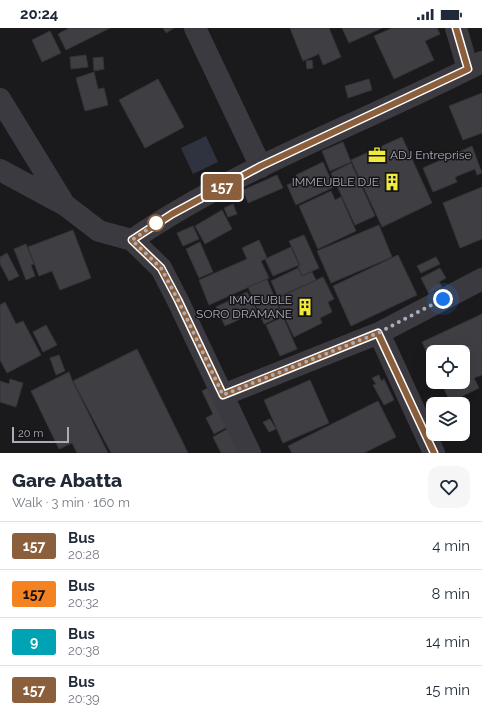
<!DOCTYPE html>
<html lang="en">
<head>
<meta charset="utf-8">
<style>
  body { margin:0; font-family:Raleway,sans-serif; background:#f6f6f7; color:#1f2937; height:100vh; display:flex; flex-direction:column; font-size:15px; white-space:nowrap }
  * { box-sizing:border-box; margin:0 }
  p { font-size:13px; color:#747a83 }
  .icon { flex:none; width:22px; height:22px; fill:none; stroke:currentColor; stroke-width:2; stroke-linecap:round; stroke-linejoin:round }
  .map { position:relative; height:425px; overflow:hidden }
  .sheet { display:flex; flex-direction:column; background:#fff; flex:1 }
  .sheet>* { flex:none }
  .badge { padding:0 8px; border-radius:3px; font-size:14px; line-height:26px }
  .controls { position:absolute; left:426px; top:317px; display:grid; gap:8px }
  .controls a { display:grid; place-items:center; width:44px; height:44px; border-radius:8px; background:#fff; box-shadow:0 4px 16px #0002; font-size:20px }
  .scale { position:absolute; left:12px; bottom:10px; width:57px; box-sizing:border-box; padding-left:4px; border:2px solid #abacba; border-top:0; font-size:11px; line-height:14px; white-space:nowrap; color:#abacba; -webkit-text-stroke:3px #151416; paint-order:stroke }
  .you { position:absolute; width:20px; height:20px; margin:-10px; border:3px solid #fff; border-radius:50%; background:#1a73e8; box-shadow:0 0 0 6px #1a73e833 }
  .map>.badge { position:absolute; translate:-50% -50%; box-shadow:0 0 0 2px #fff }
  .round { display:grid; place-items:center; flex:none; width:42px; height:42px; border-radius:12px; background:#f6f6f7 }
  .head { display:flex; align-items:center; justify-content:space-between; height:68px; padding:0 12px }
  h1 { font-size:19px; font-weight:800; line-height:30px }
  ul { padding:0; list-style:none }
  li { display:flex; align-items:center; gap:12px; height:48px; padding:0 12px; border-top:1px solid #e0e1e3 }
  li div { flex:1 }
  li b { display:block; font-size:15px }
  li em { font-style:normal }
  li .badge { min-width:44px; font-weight:700; text-align:center }
  .status { display:flex; justify-content:space-between; align-items:center; height:28px; padding:0 20px; background:#fff; direction:ltr }
  .status svg { height:11px; fill:currentColor }
  .map>svg:first-child { display:block }
  .water { fill:#2f333f }
  .building { fill:#3f3e42; stroke:#343337 }
  .lines { fill:none; stroke-linecap:round; stroke-linejoin:round }
  .street { stroke:#3b3a40; stroke-width:22 }
  .line-casing { stroke:#fff; stroke-width:9 }
  .line { stroke:#8b5e3c; stroke-width:6 }
  .walk { stroke:#abacba; stroke-width:4; stroke-dasharray:0 7.2 }
  .stop-dot { fill:#fff; stroke:#8b5e3c; stroke-width:2 }
  .labels { text-anchor:middle; dominant-baseline:central; stroke-width:3; stroke-linejoin:round; paint-order:stroke }
  .poi-label { font-size:12px; fill:#abacba; stroke:#151416; text-anchor:end }
</style>
</head>
<body>
<div class="status"><b>20:24</b><svg viewBox="0 0 49 12"><path d="M0 12V9h3v3zM5 12V6h3v6zM10 12V3h3v9zM15 12V0h3v12zM26 1h20v11H26zM47 4h2v5h-2z"/></svg></div>
<div class="map">
<svg width="482" height="425" viewBox="0 0 482 425">
  <rect width="100%" height="100%" fill="#1a191b"/>
  <path class="water" d="M206,108L218,134L193,146L181,120Z"/>
  <path class="building" d="M69,0H110L66,22L58,6Z
    M163,0H174L166,5Z
    M290,0H329L341,29L323,37L319,26L303,33Z
    M342,0H382L349,15Z
    M392,0H437L440,6L425,13L434,32L394,51L374,8Z
    M50,3L61,25L42,34L32,12Z
    M86,27L88,39L71,41L70,29Z
    M103,29L104,41L94,43L93,30Z
    M312,32L313,40L307,41L306,33Z
    M94,44L98,61L104,60L108,77L85,83L76,50Z
    M158,51L184,99L145,120L119,72Z
    M369,51L372,62L348,70L345,58Z
    M482,65V105L463,112L449,78Z
    M402,109L432,175L382,199L351,132Z
    M343,114L351,134L330,143L322,123Z
    M472,118L482,145L477,147L475,141L455,149L457,154L433,164L423,140Z
    M323,134L334,159L296,177L287,157L298,152L296,147Z
    M351,135L375,188L355,197L331,145Z
    M277,147L283,160L248,175L243,162Z
    M482,159V211L460,220L443,175Z
    M331,163L335,172L341,169L356,203L318,221L299,178Z
    M233,176L237,186L228,189L224,180Z
    M222,182L232,201L205,216L195,198Z
    M379,197L392,229L331,255L317,223Z
    M193,198L199,211L183,218L177,205Z
    M73,202L91,250L60,262L52,243L39,248L28,219Z
    M304,207L319,240L302,248L298,238L300,237L289,213Z
    M259,212L267,230L261,233L269,250L209,277L199,252L247,231L242,220Z
    M200,214L213,244L199,250L186,221Z
    M26,216L34,236L31,237L35,248L26,252L14,221Z
    M291,219L299,237L273,248L265,231Z
    M7,225L19,248L9,253L0,236V229Z
    M398,227L417,267L351,298L333,258Z
    M436,229L440,236L421,245L417,238Z
    M298,240L302,248L312,244L316,252L278,269L271,253Z
    M440,240L446,250L439,254L442,259L429,266L421,250Z
    M323,249L334,271L328,274L332,284L320,290L322,295L294,309L276,271Z
    M267,251L282,288L264,296L248,259Z
    M247,264L257,283L225,298L216,279Z
    M5,274L16,296L23,293L41,327L7,345L0,332V277Z
    M482,286V347L474,350L479,360L450,374L441,354H463V324H433V337L422,314Z
    M283,289L297,321L280,328L266,297Z
    M46,297L57,317L43,324L33,304Z
    M137,321L188,425H111L73,353Z
    M59,327L65,343L56,347L50,330Z
    M69,344L72,352L108,425H77L72,415L59,421L31,363Z
    M379,347L381,353L384,351L394,372L384,377L373,357L376,356L372,350Z
    M10,351L23,355L16,379L0,374V353L9,356Z
    M310,352L329,395L283,415L264,372Z
    M214,357L233,396L214,406L206,390L213,386L202,363Z
    M378,373L396,409L364,425H292L288,418Z
    M270,391L276,401L269,404L263,394Z
    M231,399L244,425H221L213,409Z"/>
  <g class="lines">
    <path class="street" d="M195,0L261,139
      M456,0L468,41
      M0,71L63,174
      M0,142L65,177L99,203L132,212C240,138 366,94 482,34
      M132,212L161,240L178,273L250,425
      M379,305L434,425
      M223,367L379,305L482,251"/>
  </g>
  <g class="lines">
    <g class="line-casing">
      <path id="line" d="M434,425L378,305L223,367L178,272L161,240L132,212L172,186L261,138L468,41L456,0"/>
    </g>
    <use href="#line" class="line"/>
    <path class="walk" d="M156,195L160,193L132,212L161,240L178,272L223,367L378,305L443,271"/>
  </g>
  <defs>
    <g id="office-bare" transform="scale(1.38)"><path d="M-6-3h4V-5.5h4V-3h4V5H-6ZM-1-4.5V-3h2v-1.5ZM-6 0V1H6V0Z" fill="#f0ea3c" stroke="#151416" stroke-width="2.5" paint-order="stroke"/></g>
    <g id="building-bare" transform="scale(1.38)"><path d="M-4-6H4V6H1V3H-1V6H-4ZM-2.5-4.3h1.7v1.8h-1.7ZM.8-4.3h1.7v1.8H.8ZM-2.5-1h1.7V.8h-1.7ZM.8-1h1.7V.8H.8Z" fill="#f0ea3c" stroke="#151416" stroke-width="2.5" paint-order="stroke"/></g>
  </defs>
  <g fill-rule="evenodd">
    <use href="#office-bare" x="377" y="127"/>
    <use href="#building-bare" x="392" y="154"/>
    <use href="#building-bare" x="305" y="279"/>
  </g>
  <circle class="stop-dot" cx="156" cy="195" r="8"/>
  <g class="labels">
    <g class="poi-label">
      <text x="390" y="127" text-anchor="start">ADJ Entreprise</text>
      <text x="379" y="154">IMMEUBLE DJE</text>
      <text x="292" y="272">IMMEUBLE<tspan x="292" dy="14">SORO DRAMANE</tspan></text>
    </g>
  </g>
</svg>
<div class="controls">
<a><svg class="icon" aria-label="locate" viewBox="0 0 24 24"><circle cx="12" cy="12" r="6"/><path d="M12 2v4M12 18v4M2 12h4M18 12h4"/></svg></a>
<a><svg class="icon" aria-label="layers" viewBox="0 0 24 24"><path d="M12 4l9 5-9 5-9-5zM3 14l9 5 9-5"/></svg></a>
</div>
<div class="scale">20 m</div>
<div class="you" style="left:443px;top:271px"></div>
<b class="badge" style="left:222px;top:159px;background:#8b5e3c;color:#fff">157</b>
</div>
<section class="sheet">
<div class="head"><div><h1>Gare Abatta</h1><p>Walk · 3 min · 160 m</p></div><a class="round"><svg class="icon" aria-label="heart" viewBox="0 0 24 24"><path d="M12 20l-8-8c-3-5 5-10 8-4 3-6 11-1 8 4z"/></svg></a></div>
<ul>
<li><span class="badge" style="background:#8b5e3c;color:#fff">157</span><div><b>Bus</b><p>20:28</p></div><em>4 min</em></li>
<li><span class="badge" style="background:#f58220;color:#111">157</span><div><b>Bus</b><p>20:32</p></div><em>8 min</em></li>
<li><span class="badge" style="background:#00a3b4;color:#fff">9</span><div><b>Bus</b><p>20:38</p></div><em>14 min</em></li>
<li><span class="badge" style="background:#8b5e3c;color:#fff">157</span><div><b>Bus</b><p>20:39</p></div><em>15 min</em></li>
</ul>
</section>
</body>
</html>
